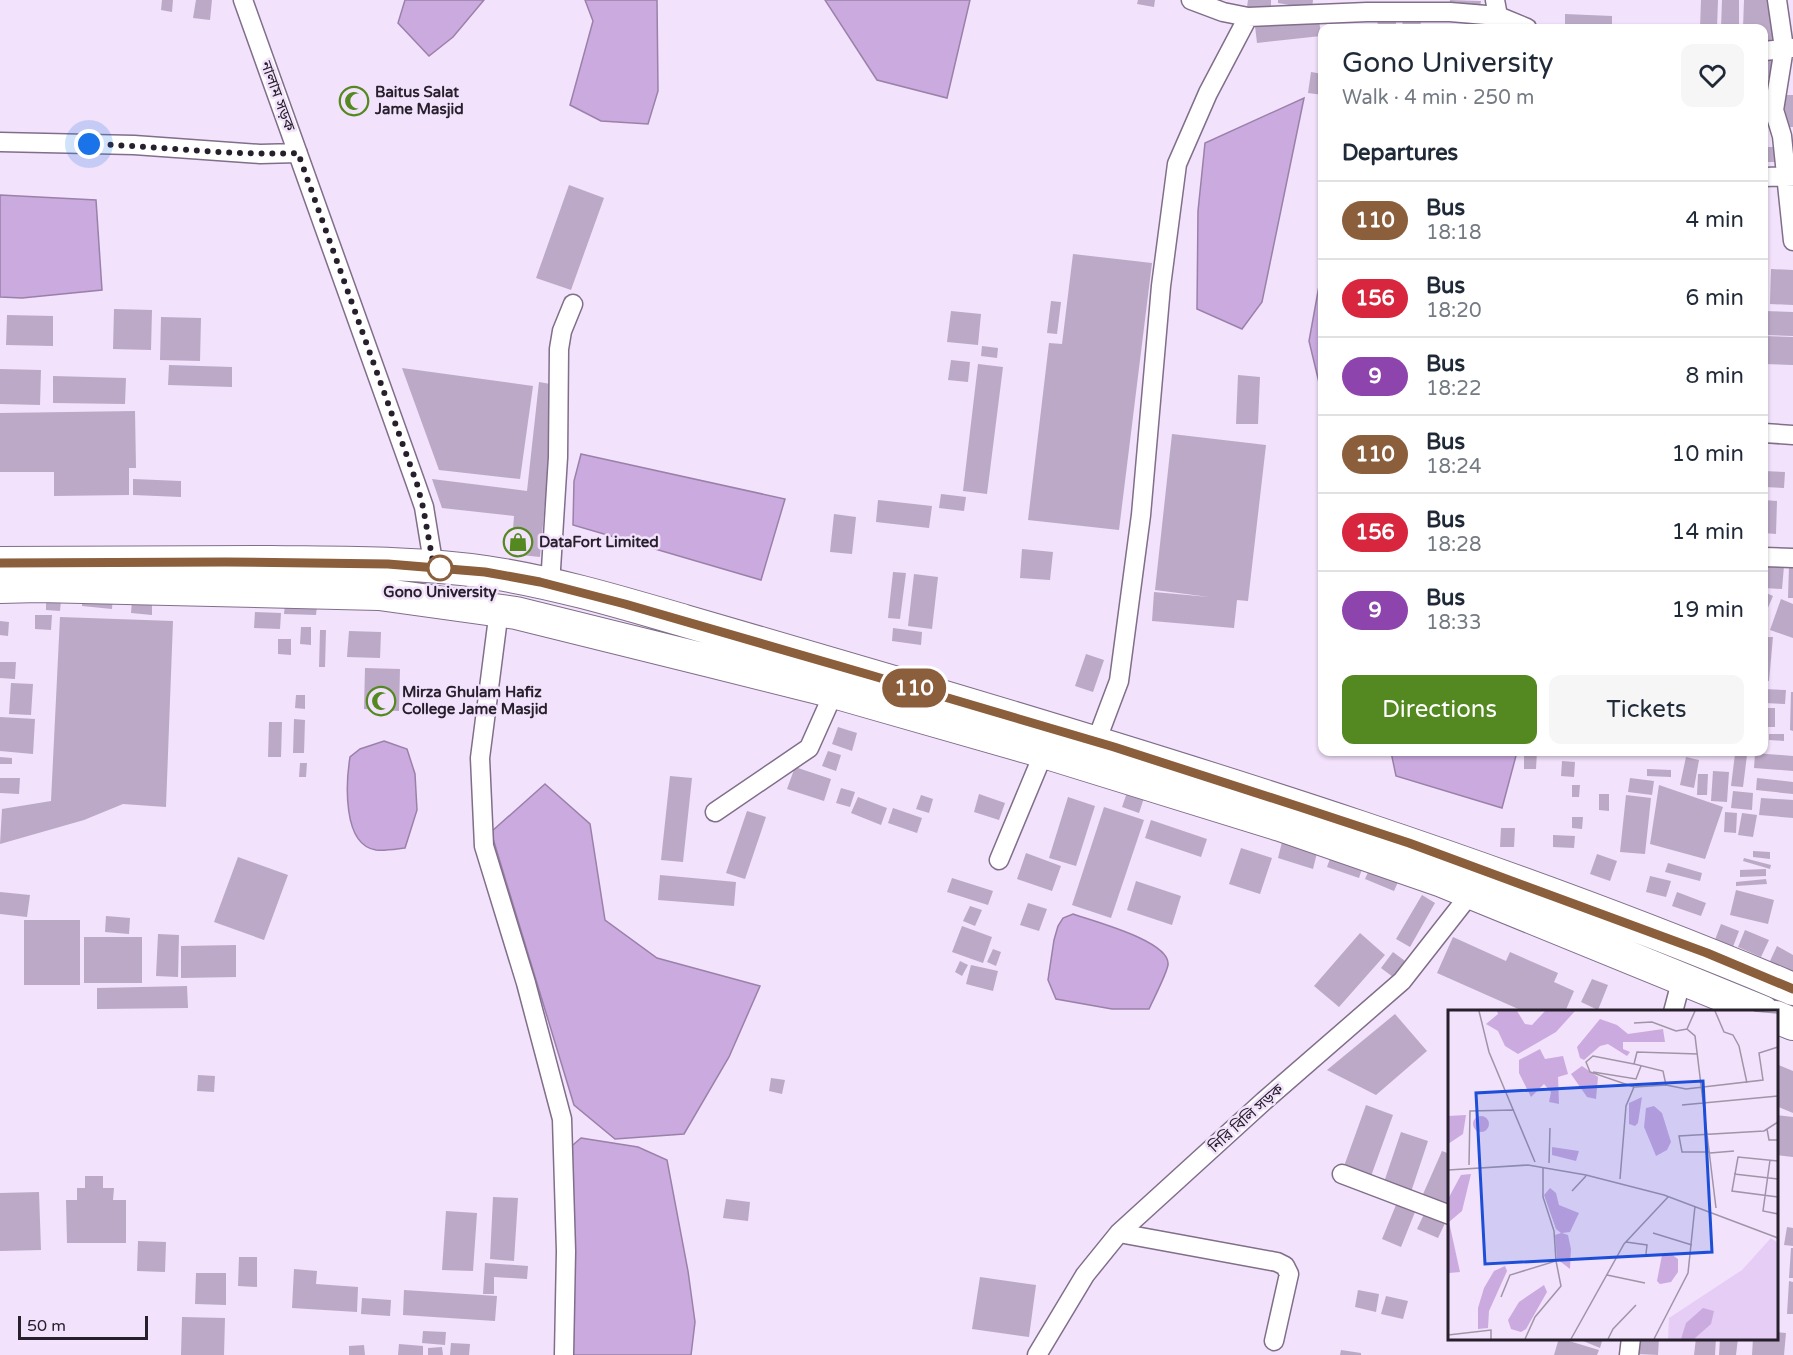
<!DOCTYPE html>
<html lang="en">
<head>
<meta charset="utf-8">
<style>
  body { margin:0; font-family:"Varela Round","Noto Sans Bengali",sans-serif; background:#f6f6f7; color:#1f2937; height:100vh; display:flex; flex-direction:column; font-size:22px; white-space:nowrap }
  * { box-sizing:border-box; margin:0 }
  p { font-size:20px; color:#747a83 }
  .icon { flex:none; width:33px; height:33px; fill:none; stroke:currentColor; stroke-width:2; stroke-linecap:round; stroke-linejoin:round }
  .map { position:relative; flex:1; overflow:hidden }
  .sheet { position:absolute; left:1318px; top:24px; width:450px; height:732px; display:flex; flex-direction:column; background:#fff; border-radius:12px; box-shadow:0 2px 4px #0004 }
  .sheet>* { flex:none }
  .badge { padding:0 12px; border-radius:20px; font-size:21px; line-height:39px }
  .scale { position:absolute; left:18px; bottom:15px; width:130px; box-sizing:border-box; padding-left:6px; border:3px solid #27202c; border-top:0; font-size:16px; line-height:21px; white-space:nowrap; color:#27202c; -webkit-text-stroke:4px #f2e2fb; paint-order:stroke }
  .you { position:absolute; width:30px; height:30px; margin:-15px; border:4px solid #fff; border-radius:50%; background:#1a73e8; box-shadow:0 0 0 9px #1a73e833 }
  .map>.badge { position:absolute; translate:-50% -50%; box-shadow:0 0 0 3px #fff }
  h2 { padding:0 24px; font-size:22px; line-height:54px }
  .round { display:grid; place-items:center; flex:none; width:63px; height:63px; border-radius:12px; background:#f6f6f7 }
  .summary { display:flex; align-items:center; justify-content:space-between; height:102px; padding:0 24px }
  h1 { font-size:28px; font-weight:600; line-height:45px }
  .cta { display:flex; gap:12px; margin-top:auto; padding:12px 24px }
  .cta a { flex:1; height:69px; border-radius:12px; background:#548820; color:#fff; font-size:24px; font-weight:600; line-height:69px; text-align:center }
  .cta a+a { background:#f6f6f7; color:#1f2937 }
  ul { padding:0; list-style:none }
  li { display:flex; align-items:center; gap:18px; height:78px; padding:0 24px; border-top:2px solid #e0e1e3 }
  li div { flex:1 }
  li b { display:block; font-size:22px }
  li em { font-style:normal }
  li .badge { min-width:66px; font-weight:700; text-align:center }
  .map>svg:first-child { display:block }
  .water { fill:#cbaadf; stroke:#9a81a9; stroke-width:1.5 }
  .building { fill:#bca9c7 }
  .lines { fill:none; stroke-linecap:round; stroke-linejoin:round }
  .street-casing { stroke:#806e8a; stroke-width:21 }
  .highway-casing { stroke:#806e8a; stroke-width:34 }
  .street { stroke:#fff; stroke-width:18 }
  .highway { stroke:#fff; stroke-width:32 }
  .line-casing { stroke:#fff; stroke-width:14 }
  .line { stroke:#8b5e3c; stroke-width:9 }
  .walk { stroke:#27202c; stroke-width:6; stroke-dasharray:0 10.8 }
  .stop-dot { fill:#fff; stroke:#8b5e3c; stroke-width:3 }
  .labels { text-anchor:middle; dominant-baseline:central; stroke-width:5; stroke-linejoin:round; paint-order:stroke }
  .poi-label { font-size:15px; font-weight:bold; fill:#27202c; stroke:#f2e2fb; text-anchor:start }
  .street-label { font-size:15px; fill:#27202c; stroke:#f2e2fb }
  .stop-label { font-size:15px; font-weight:bold; fill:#27202c; stroke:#f2e2fb }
  .inset-road { fill:none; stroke:#a194a8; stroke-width:1.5 }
  .view { fill:#1d4ed8; fill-opacity:0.15; stroke:#1d4ed8; stroke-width:3 }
  .inset-edge { fill:none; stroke:#27202c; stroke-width:3 }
</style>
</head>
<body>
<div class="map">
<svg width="1793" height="1355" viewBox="0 0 1793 1355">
  <rect width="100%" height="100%" fill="#f2e2fb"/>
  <path class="water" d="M405,0H484L453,37L429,56L398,23Z
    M585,0H657L658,91L648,124L601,121L570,105L593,21Z
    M825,0H970L947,98L877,80Z
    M1304,98L1262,302L1242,329L1197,309L1198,211L1205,143Z
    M0,195L96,200L102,290L22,298L0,297Z
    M1323,264V399L1309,341Z
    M581,454L785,499L761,580L573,525L574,481Z
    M384,741L407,749L415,774L417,810L405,848C396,849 385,851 376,850C342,845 346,782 350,757L360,749Z
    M1391,752H1517L1502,808L1396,776Z
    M545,784L590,824L605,920L657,958L760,986L729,1057L684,1134L615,1139L574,1105L491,832Z
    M1073,914C1092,921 1171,941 1168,965C1166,975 1154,998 1149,1009H1112L1056,999L1048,980L1054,940L1058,926L1063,918Z
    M581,1138L638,1147L667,1160L688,1271L695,1322L691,1355H572L567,1150Z"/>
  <path class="building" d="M162,0H173L172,12L161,10Z
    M196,0H212L210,20L193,18Z
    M1138,0H1155L1154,7L1137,4Z
    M1248,0H1271V8L1247,7Z
    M1278,0H1313L1312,9L1278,3Z
    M1450,0L1481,1L1479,13L1449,8Z
    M1701,0H1718L1717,28H1700Z
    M1722,0H1739V28H1721Z
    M1744,0H1775L1773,43H1764V28H1743Z
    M1565,14L1612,16V28H1565Z
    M1319,19L1321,36L1257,43L1255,26Z
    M1403,19L1421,21L1420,28H1402Z
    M1378,20L1396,21V28H1377Z
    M1465,20L1490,21V28H1464Z
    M1764,57L1779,58L1778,78H1764Z
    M1311,72L1323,74V95L1308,93Z
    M1779,95H1793V127H1779Z
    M1764,147H1778L1777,162H1764Z
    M569,185L604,198L571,290L536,278Z
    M1073,254L1152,263L1119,530L1028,520L1049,343L1062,344Z
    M1764,268L1768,269L1767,302H1764Z
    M1771,269L1793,270V305L1770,304Z
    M1051,301L1061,302L1057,334L1047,333Z
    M114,309L152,310L151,350L113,349Z
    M951,311L981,314L978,345L947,342Z
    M1764,311L1793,312V336L1764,335Z
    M7,315L53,316V346L6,345Z
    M161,317L201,318L200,361L160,360Z
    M1764,336L1793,337V365L1764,364Z
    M982,346L998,348L997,358L981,356Z
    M951,360L970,362L968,382L948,380Z
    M978,364L1003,367L987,494L963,491Z
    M169,365L232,367V387L168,385Z
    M402,368L533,386L520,479L439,470Z
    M0,369L41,370L40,405L0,404Z
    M1238,375L1260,377L1258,424H1236Z
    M53,376L126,378L125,404L53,403Z
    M539,382L556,385L540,557L511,554L514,516L442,508L432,479L527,491Z
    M135,411L136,468H129V495L54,496V472H0V413Z
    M1172,434L1266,445L1248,601L1237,600L1234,628L1152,621L1154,592L1209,597L1155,590Z
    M1764,471L1785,472L1784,488L1764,487Z
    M133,479L181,481V497L133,495Z
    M941,494L966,497L964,511L939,508Z
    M878,500L932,506L929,528L876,522Z
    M1764,500L1777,501L1776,534L1764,533Z
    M834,514L856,517L852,554L830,552Z
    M1022,549L1053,552L1050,580L1020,578Z
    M1764,565L1784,566L1782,589L1764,588Z
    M1789,566H1793V598H1788Z
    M893,572L906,573L900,619L888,618Z
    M914,574L938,577L932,629L908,626Z
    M83,591L113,594L112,609L82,606Z
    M1764,592L1773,596L1764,617Z
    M46,599L61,600L60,611L46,610Z
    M1781,599L1793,604V638L1770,630Z
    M132,600L152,602V615L131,613Z
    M285,604L317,605L316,615L284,614Z
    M255,612L281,613L280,629L254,628Z
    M35,615H52L51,630L35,629Z
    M60,617L173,621L166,807L123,804L84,820L0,844L2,809L51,801Z
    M0,621L9,622L8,636L0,635Z
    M301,627H311V645L300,644Z
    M893,628L922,632L921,645L892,641Z
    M320,630H326L325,667H319Z
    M349,631L381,632L380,658L347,657Z
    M1764,637H1773L1769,681H1764Z
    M278,639H291V655L278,654Z
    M1086,654L1104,660L1093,692L1075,686Z
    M0,662H16L15,679L0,678Z
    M365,668L400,669L399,711L364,709Z
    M11,683L33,684L31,715L9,714Z
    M1764,689L1786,690L1785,704L1764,703Z
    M1791,692H1793V731L1790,730Z
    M296,695H305V709L295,708Z
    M1764,708H1775V727H1764Z
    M0,717L35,719L33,754L0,751Z
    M294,719L305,720L304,753H293Z
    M269,722H282L281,757H268Z
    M838,727L857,733L852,751L832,744Z
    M1769,734H1784V741L1769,740Z
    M828,751L841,755L836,771L822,766Z
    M1524,752H1537L1536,769H1524Z
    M1636,752H1679V756L1636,754Z
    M1755,753L1793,756V771L1754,768Z
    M1735,754L1747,755L1743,787L1731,786Z
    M0,757L12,758V764H0Z
    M1686,757L1699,760L1694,788L1680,785Z
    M1562,761L1575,762L1574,777L1561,776Z
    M300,763H307L306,777H299Z
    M795,767L831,779L824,801L787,789Z
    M1647,769L1671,770V777L1647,776Z
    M1713,771L1729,772L1727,802L1711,801Z
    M1698,774H1708L1707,795H1697Z
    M670,776L692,778L683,862L661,860Z
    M0,778H20L19,794L0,793Z
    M1132,778L1149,783L1139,813L1122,807Z
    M1630,778L1654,781L1652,795L1628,792Z
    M1757,778L1793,782V794L1756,790Z
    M1572,785H1580L1579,797H1572Z
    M1659,785L1723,807L1705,859L1650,844Z
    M841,788L855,792L850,807L836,803Z
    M1733,791L1753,793L1752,810L1731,808Z
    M979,794L1005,803L999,820L974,812Z
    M1599,794H1609V811L1599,810Z
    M921,795L933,799L929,813L916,809Z
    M1626,795L1651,798L1645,854L1620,852Z
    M858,797L887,808L881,825L851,813Z
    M1068,797L1095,806L1076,866L1049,858Z
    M1761,798L1793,800V818L1759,815Z
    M1104,807L1144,820L1111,918L1072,905Z
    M893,808L922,818L917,833L888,823Z
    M747,811L766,817L745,879L726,873Z
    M1725,812L1737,813L1736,833L1724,832Z
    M1742,813L1757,815L1753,837L1738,835Z
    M1572,817H1583L1582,829L1572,828Z
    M1151,820L1207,839L1201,857L1145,838Z
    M1501,828H1515L1514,847H1500Z
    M1553,835L1575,836L1574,848L1553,847Z
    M1282,842L1317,853L1313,869L1278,858Z
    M1241,848L1272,858L1260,894L1229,884Z
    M1753,851L1770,852V859L1753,857Z
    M1026,853L1061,866L1052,891L1017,879Z
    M1332,853L1364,863L1359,878L1327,867Z
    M1597,854L1617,861L1610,881L1590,874Z
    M238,857L288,875L264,940L214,922Z
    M1744,858L1771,865L1770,869L1743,861Z
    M1373,861L1402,873L1394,891L1365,879Z
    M1668,863L1702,873L1700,881L1665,872Z
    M1766,869V876L1740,877V870Z
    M660,875L736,882L734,906L658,900Z
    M1650,876L1671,881L1666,897L1646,892Z
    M952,878L993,891L988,905L947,892Z
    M1766,879L1767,884L1736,886V882Z
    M1136,881L1181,896L1172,925L1127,910Z
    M1736,890L1774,900L1768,924L1730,915Z
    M0,892L30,895L27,917L0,914Z
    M1677,892L1706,903L1701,916L1672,906Z
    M1422,895L1435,903L1410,947L1396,939Z
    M1028,903L1047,909L1039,931L1020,925Z
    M970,906L982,910L975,926L963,921Z
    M106,916L130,918L129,934L105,932Z
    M24,920H80V985H24Z
    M1721,924L1739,931L1731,952L1713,945Z
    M962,926L992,937L983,963L952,952Z
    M1745,930L1769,940L1761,957L1738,947Z
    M1360,933L1385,955L1339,1007L1314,986Z
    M158,934L179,935L178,977L156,976Z
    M84,937H142V983H84Z
    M1453,937L1506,961L1510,952L1558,973L1554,982L1574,991L1565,1012H1525L1437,973Z
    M236,945V977L181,978V946Z
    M1777,946L1793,955V974L1770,961Z
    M993,949L1001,952L996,966L987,962Z
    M1393,952L1409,964L1397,980L1381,968Z
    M960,961L968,965L962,976L955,972Z
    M971,965L998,971L993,991L966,984Z
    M1592,979L1608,985L1598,1010L1581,1002Z
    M187,986L188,1008L97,1009V988Z
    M1395,1014L1427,1051L1376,1095L1327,1070Z
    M1776,1064L1793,1071V1113L1776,1106Z
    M198,1075L215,1076L214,1092L197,1091Z
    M771,1078L785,1080L782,1094L769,1091Z
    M1366,1105L1393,1115L1370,1179L1343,1169Z
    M1776,1115L1793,1117V1157L1776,1155Z
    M1401,1132L1428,1141L1410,1195L1383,1185Z
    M1442,1151L1450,1154V1208L1420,1201Z
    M85,1176H103V1188H114L113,1200H126V1243H67L66,1200H77V1188H85Z
    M39,1192L41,1250L0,1251V1193Z
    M493,1197L518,1198L514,1261L490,1259Z
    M726,1199L750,1202L748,1221L723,1218Z
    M1398,1200L1417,1207L1401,1247L1382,1239Z
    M1426,1210L1447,1219L1438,1238L1417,1229Z
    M446,1211L477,1213L473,1271L442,1270Z
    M1787,1227L1793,1228V1246L1784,1245Z
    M138,1241L166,1242L165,1272L137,1271Z
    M1791,1248H1793V1278H1789Z
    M239,1257H257V1287L238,1286Z
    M485,1263L528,1266L527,1279L494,1277V1294H483Z
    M294,1269L317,1271L316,1284L358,1287L357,1312L292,1308Z
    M196,1273H226V1305L195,1304Z
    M980,1277L1036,1285L1029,1337L972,1329Z
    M1789,1281L1793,1282V1314H1787Z
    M404,1290L497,1296L495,1321L403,1315Z
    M1358,1290L1379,1294L1376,1312L1355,1307Z
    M1386,1296L1408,1301L1403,1319L1381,1314Z
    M362,1298L391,1300L390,1316L361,1314Z
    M182,1317L225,1318L224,1355H181Z
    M423,1331L446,1332L445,1345L422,1343Z
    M1776,1332L1786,1333L1784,1355H1752L1753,1338H1776Z
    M1559,1338L1599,1350L1597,1355H1554Z
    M1576,1338H1603L1600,1348Z
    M1639,1338H1659L1658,1355L1637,1354Z
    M1696,1338H1716L1715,1355H1694Z
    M1720,1338H1738L1736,1355H1719Z
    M451,1343L470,1344L469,1355H450Z
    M399,1344L423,1346V1355H398Z
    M364,1345L365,1355H349V1346Z
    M442,1347L443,1355H428V1348Z
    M1341,1350L1361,1353V1355H1340Z"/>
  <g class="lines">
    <g class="street-casing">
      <path id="street" d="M243,0L416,484L424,507L434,568
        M1191,0L1223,12L1248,17
        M1777,0L1784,48L1774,110L1782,136L1793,241
        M1498,16L1527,28
        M1764,51L1793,48
        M0,142L134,145L260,154L298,153
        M1764,177L1793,176
        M1764,433L1793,435
        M1764,557L1793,558
        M550,585L558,457L559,349L562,331L573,304
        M499,610L480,758L484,846L526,983L562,1119L566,1251L564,1355
        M1096,742L1119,681L1141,515L1161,286L1177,164L1208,93L1248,17L1367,12H1450L1498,16L1495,0
        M715,812L809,748L834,692
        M999,860L1044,752
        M1673,1012L1682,978
        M1342,1174L1450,1215
        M1119,1233L1277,1262L1285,1266L1289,1274L1274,1341
        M1037,1355L1085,1275L1119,1233L1264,1101L1402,981L1471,893
        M1629,1355L1631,1338"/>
    </g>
    <g class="highway-casing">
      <path id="highway" d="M0,563C90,563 181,562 271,562C342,563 415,562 486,572C553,582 620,602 685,621C763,644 841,666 918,689C1214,777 1509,869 1793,989
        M0,587L39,586L379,594L516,613L710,661L834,692L1044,752L1280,825L1442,881L1763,1012
        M1776,1017L1793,1024"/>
    </g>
    <use href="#street" class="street"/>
    <use href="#highway" class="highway"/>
  </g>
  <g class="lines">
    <g class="line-casing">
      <path id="line" d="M0,563L226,562L388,564L485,572L540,582L625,604L870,675L1114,747L1303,808L1409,843L1707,953L1793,989"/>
    </g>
    <use href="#line" class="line"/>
    <path class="walk" d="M89,144C159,146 229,156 298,153L417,484L423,507L434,568H440"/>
  </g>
  <defs>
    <g id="mosque-ring" transform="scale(1.5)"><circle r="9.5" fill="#f2e2fb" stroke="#548820" stroke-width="1.5"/><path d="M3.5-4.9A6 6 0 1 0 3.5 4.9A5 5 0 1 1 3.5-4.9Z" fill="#548820"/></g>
    <g id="shop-ring" transform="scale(1.5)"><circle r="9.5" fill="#f2e2fb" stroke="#548820" stroke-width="1.5"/><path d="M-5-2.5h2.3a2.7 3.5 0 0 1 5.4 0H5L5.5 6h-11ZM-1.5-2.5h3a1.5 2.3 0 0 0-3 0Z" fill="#548820"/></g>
  </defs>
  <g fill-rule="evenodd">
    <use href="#mosque-ring" x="354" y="101"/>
    <use href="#shop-ring" x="518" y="542"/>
    <use href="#mosque-ring" x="381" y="701"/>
  </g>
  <circle class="stop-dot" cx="440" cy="568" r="12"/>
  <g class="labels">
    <g class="poi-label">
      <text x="375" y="92">Baitus Salat<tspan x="375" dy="17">Jame Masjid</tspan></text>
      <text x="539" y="542">DataFort Limited</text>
      <text x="402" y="692">Mirza Ghulam Hafiz<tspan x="402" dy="17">College Jame Masjid</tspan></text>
    </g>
    <g class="street-label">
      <text transform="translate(278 96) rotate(70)">নালাম সড়ক</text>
      <text transform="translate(1246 1118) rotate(-42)">নিরি বিলি সড়ক</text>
    </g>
    <g class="stop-label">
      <text x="440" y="592">Gono University</text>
    </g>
  </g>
  <g transform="translate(1448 1010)">
    <rect width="330" height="330" fill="#f2e2fb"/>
    <path d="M323,228L330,233V329H220L221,308L294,260Z" fill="#e6cdf6"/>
    <path d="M49,1H69L77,14L84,15L97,1H127L108,22L70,44L57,36L50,21L38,14L50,4ZM152,9L169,15L180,24L215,19L217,32H175V39L182,42L179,46L160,34L152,36L136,50L132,48L129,37ZM92,39L97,49L115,46L120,64L110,67L111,94L101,92L103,82L96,74L83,87L71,63V50ZM134,56L150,67L148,89L139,87L123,64ZM194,87L190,113L187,116L181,114V93ZM206,96L214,103L223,132L219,140L208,146L196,117L198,98ZM18,105L15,124L0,134V106ZM25 114a8 8 0 1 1 16 0a8 8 0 1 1-16 0ZM104,137L131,141L128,151L104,145ZM23,164L14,201L1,212L12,262L1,263L0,189L13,165ZM102,178L108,183L111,195L131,203L122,222L114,223L120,225L123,239L122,259L109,249L107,225L113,223L108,219L96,185ZM223,244L230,249V262L223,272L212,274L209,271L214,245ZM57,256L59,261L41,301L40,318L30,319V298L36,278L46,261ZM96,275L99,282L78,319L73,322L63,319L60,310L71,292ZM255,298L266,301L263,314L246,329H233L238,313Z" fill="#cbaadf"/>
    <path class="inset-road" d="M31,1L41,42L87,152M247,1L239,19L247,26L268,198M267,1L276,22L285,25L291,36L299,73M306,1L330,3M186,13L204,12L228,21L239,19M145,62L188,69L193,56M218,75L238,79L315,70L311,43L330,37M186,77L142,62L138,52L145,46L186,54M234,95L330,86M319,119L321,130H330M262,142H234L231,126L316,121L330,112M262,143L286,141M322,150L315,201L330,204M330,151L290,147L284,181L330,187M101,153L102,118M21,155L22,101L66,100M0,160L80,155L138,165L216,185L330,228M286,164L330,169M172,169L178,96L186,77L218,75L215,61L186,54L189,42L250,44M124,181L138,166M205,223L244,235M178,232L199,235L198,244M159,265L197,273M53,287L62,265L108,251L106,221L95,187V158M0,325L43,320V329M77,329L87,307L113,276L108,251M123,329L176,234L220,187M160,329L165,319L188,295M206,329L240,263L247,196"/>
    <path class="view" d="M255,71L264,242L37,254L28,83Z"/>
    <rect width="330" height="330" class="inset-edge"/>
  </g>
</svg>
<div class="scale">50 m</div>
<div class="you" style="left:89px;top:144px"></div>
<b class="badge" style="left:914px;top:688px;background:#8b5e3c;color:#fff">110</b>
<section class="sheet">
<div class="summary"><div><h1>Gono University</h1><p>Walk · 4 min · 250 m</p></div><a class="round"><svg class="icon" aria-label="heart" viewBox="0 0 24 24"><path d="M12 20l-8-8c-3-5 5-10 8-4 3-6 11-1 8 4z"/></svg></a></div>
<h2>Departures</h2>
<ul>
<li><span class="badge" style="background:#8b5e3c;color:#fff">110</span><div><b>Bus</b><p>18:18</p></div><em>4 min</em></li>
<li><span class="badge" style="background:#d7263d;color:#fff">156</span><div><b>Bus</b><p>18:20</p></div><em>6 min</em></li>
<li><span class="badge" style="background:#8e44ad;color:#fff">9</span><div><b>Bus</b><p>18:22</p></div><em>8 min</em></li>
<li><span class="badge" style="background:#8b5e3c;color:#fff">110</span><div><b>Bus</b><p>18:24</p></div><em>10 min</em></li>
<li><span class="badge" style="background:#d7263d;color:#fff">156</span><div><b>Bus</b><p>18:28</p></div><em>14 min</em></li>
<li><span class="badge" style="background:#8e44ad;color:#fff">9</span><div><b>Bus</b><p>18:33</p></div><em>19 min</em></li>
</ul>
<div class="cta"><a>Directions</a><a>Tickets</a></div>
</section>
</div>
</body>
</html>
